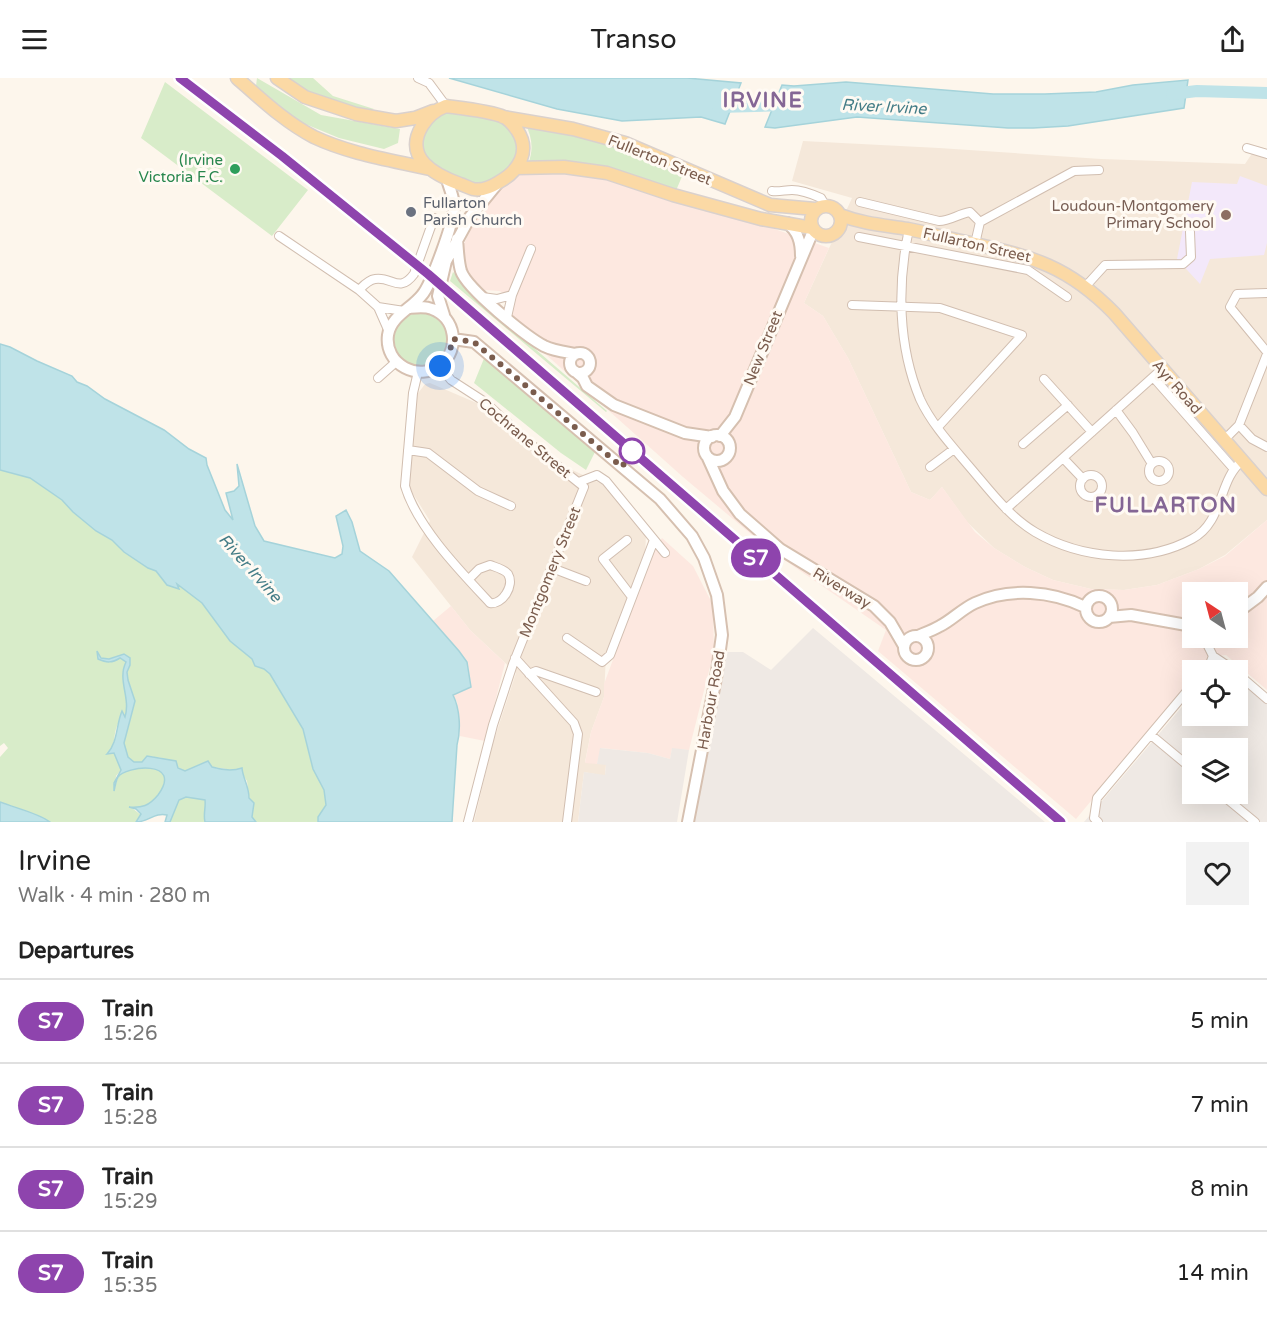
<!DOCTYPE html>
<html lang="en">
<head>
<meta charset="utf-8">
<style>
  body { margin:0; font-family:"Varela Round",sans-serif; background:#f2f2f2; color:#222; height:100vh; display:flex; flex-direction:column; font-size:22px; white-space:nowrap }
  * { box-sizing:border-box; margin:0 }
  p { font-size:20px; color:#767676 }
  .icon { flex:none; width:33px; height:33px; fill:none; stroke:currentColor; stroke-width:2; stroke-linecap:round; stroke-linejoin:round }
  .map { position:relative; height:744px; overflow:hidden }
  .side { display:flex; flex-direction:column; background:#fff; flex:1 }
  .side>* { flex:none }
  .badge { padding:0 12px; border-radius:20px; font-size:21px; line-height:39px }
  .needle { width:39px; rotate:324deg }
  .buttons { position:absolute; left:1182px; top:504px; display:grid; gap:12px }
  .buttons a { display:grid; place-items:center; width:66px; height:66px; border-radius:0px; background:#fff; box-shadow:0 6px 24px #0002; font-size:30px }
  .you { position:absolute; width:30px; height:30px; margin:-15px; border:4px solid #fff; border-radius:50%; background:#1a73e8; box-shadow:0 0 0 9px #1a73e833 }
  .map>.badge { position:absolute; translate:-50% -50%; box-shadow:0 0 0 3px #fff }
  h2 { padding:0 18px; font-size:22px; line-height:54px }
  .round { display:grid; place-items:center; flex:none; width:63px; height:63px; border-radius:0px; background:#f2f2f2 }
  .headline { display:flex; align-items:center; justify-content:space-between; height:102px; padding:0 18px }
  h1 { font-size:28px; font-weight:600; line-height:45px }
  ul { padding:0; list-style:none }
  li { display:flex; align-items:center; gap:18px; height:84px; padding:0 18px; border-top:2px solid #e0e0e0 }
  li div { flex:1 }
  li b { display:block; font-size:22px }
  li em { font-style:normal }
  li .badge { min-width:66px; font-weight:700; text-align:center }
  header { display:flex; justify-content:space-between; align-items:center; height:78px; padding:0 18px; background:#fff; font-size:27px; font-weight:600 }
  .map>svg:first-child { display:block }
  .residential { fill:#f5e8da }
  .commercial { fill:#fde8e0; fill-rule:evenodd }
  .industrial { fill:#efe9e4; fill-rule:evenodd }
  .education { fill:#f3e8fa }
  .green { fill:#d8ecc9 }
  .water { fill:#bfe3e8; stroke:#a5d3da; stroke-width:1.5 }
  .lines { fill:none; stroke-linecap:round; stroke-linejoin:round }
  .river { stroke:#bfe3e8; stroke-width:12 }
  .street-casing { stroke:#d1beb0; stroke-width:10 }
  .secondary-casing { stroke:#d6c0b0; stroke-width:14 }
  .primary-casing { stroke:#dad1cd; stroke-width:15 }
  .street { stroke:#fff; stroke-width:8 }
  .secondary { stroke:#fff; stroke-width:10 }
  .primary { stroke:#fbd9a5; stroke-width:12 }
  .rail { stroke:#b9a8c9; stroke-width:2; stroke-dasharray:9 6; stroke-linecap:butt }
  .line-casing { stroke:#fff; stroke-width:14 }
  .line { stroke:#8e44ad; stroke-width:9 }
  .walk { stroke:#7a5c4d; stroke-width:6; stroke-dasharray:0 10.8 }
  .leisure-dot { fill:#2e9e5b; stroke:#fffaf3; stroke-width:2 }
  .worship-dot { fill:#6b7280; stroke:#fffaf3; stroke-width:2 }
  .education-dot { fill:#8d6e63; stroke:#fffaf3; stroke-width:2 }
  .stop-dot { fill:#fff; stroke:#8e44ad; stroke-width:3 }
  .labels { text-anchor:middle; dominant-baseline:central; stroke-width:6; stroke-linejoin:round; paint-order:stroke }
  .leisure-label { font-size:15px; fill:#27864d; stroke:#fffaf3; text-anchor:end }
  .street-label { font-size:15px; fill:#7a5c4d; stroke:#fffaf3 }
  .worship-label { font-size:15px; fill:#5b616d; stroke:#fffaf3; text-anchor:start }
  .education-label { font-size:15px; fill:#785e54; stroke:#fffaf3; text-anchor:end }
  .water-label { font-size:16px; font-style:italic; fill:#437c86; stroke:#fffaf3 }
  .district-label { font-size:21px; font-weight:bold; letter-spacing:1.5px; fill:#846695; stroke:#fffaf3 }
</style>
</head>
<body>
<header><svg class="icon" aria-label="menu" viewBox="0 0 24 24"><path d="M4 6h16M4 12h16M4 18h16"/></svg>Transo<svg class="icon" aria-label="share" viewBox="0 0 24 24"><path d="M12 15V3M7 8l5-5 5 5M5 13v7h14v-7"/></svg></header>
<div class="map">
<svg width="1267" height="744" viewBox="0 0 1267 744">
  <rect width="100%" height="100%" fill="#fdf6ec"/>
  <path class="residential" d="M803,63L939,70L1101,81L1245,86L1257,68L1267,71V442L1225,477L1199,491L1157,507L1124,512L1091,511L1053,502L1025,489L994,470L967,444L942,409L930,422L911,414L848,280L823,238L804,225L852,120L792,103Z
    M430,305L479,326L541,377L606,408L646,455L645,481L606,576L604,619L591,654L585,684L606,686L605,698L584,694L578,744H474L492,668L516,595L470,552L412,479L430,443L410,411L408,398L416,318L425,306Z"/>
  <path class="commercial" d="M531,91L596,94L766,148L829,170L804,225L823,238L848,280L911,414L930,422L942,409L975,454L994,470L1025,489L1053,502L1091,511L1124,512L1157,507L1199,491L1225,478L1267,442V612L1226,577L1213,578L1201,592H1192V602L1076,741L878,573L886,552L770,472L683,399L524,257L510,237L515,220L499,213L485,212L475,203L465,188L464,166L478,135L513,99ZM1192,514H1238V560H1192Z
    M662,460L693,488L713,527L714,573L689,672L672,671L670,681L648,675L601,670L597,686L585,685L591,654L604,619V606L652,476Z
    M451,528L470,552L505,585L485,663L460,658L457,624L453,617L470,609L469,592L467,584L459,573L433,543Z"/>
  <path class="industrial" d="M813,550L1045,744H690L726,574H743L771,592Z
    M1238,601L1267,625V744H1084L1192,617V638H1238ZM1192,670H1238V716H1192Z
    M600,670L648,675L670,681L672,670L689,672L677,744H578L584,694L605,697L606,687L597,686Z"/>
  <path class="education" d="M1240,98L1267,108V165L1264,177L1210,181L1200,206L1177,181L1192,104L1237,106Z"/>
  <path class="green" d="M257,0L321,37L400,51L398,65L384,71L339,60L298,43L256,8Z
    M282,0H313L333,18L374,31L368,33L321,20Z
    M165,4L308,112L272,158L141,60Z
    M451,32L499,42L515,52L520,79L493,105L470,107L431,86L422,71L423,53L436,38Z
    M525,45L600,62L657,83L683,96L675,115L661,108L528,86C534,71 532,59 525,45Z
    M453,194L505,245L607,333L606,334L450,203Z
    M393 262a27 27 0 1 1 54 0a27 27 0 1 1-54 0Z
    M485,278L530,320L596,372L586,392L561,375L474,305Z
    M0,392L30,400L62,422L73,434L96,453L112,462L124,474L148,490L156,493L167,507L176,504L202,525L230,563L252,581L255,588L264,591L270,596L303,651L313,691L324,712L326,727L318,739V744H256L252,739L247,703L243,697L227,691L212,689L208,683L185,693L162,680L147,678L142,684H134L128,679L124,665L135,623L128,602L127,594L130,587V580L117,578L109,581L101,580L98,575H97L105,584L120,580L126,584C118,599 130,616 127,632C125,640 119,642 117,648C113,658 116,667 108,675H114L121,692L116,698L115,710C116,706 117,700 120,697C127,690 154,687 161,693C171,703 156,724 146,728C142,730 137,730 132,730L141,737L136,744H50C36,735 16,730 0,724V679L8,670L4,665L0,668Z
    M186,719L205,722C206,730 203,736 205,744H170L179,722Z"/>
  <path class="water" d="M449,0H687L741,5L725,46L701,39L622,43L557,31Z
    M1188,2L1184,30L1068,48L1033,50H1008L857,39L775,50L765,49L782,7L794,8L846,4L993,16H1045L1096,14L1133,7Z
    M0,266L10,269L37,283L72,298L77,304L87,308L105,321L164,352L189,371L206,380L207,387L225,432L233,442L226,415L234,413L239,408L237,386L255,448L264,463L335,480L342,476L343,468L336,438L346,432L352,444L360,473L389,493L459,573L467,584L471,609L453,617C460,631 461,652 457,667L452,744H318V739L326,727L324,712L313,691L303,651L270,596L264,591L255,588L252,581L230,563L202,525L177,506L179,511L167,507L156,493L148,490L124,474L112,462L96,453L73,434L62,422L30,400L0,392Z
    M97,573L101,580L109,581L124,576L130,580V587L127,594L128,602L135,623L124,665L128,679L134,684H142L147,678L176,683L178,690L185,693L208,683L212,689C222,692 233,693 242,690C243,701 249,708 249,720L254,725L252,739L256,744H205C203,736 206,730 205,722L186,719L179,722L170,744H165L167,737C155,734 148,744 136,744L141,736L136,731L129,729C142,730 149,728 158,717C184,681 125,688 118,699C116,702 115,709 114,713V705L121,692L114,675L107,676C118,664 116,647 122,633L125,639C131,620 117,602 126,584L120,580C112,585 107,585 98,581Z
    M0,724C15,730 38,735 50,744H0Z"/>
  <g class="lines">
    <path class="river" d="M1172,16L1197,13L1267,15
      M718,29L788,27"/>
    <g class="street-casing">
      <path id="street" d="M418,0L429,5L446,28
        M1247,70L1267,76
        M772,113C779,114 785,112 792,112C802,112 812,116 821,120L825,127
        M860,124L939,143C950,143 958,136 970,134L980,144L975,166
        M980,144L1074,93L1099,92
        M909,151C897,207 898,268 920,321C931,345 951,367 968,387C988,410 1008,438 1035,454C1081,481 1144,487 1192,461C1224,444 1218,402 1242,383
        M279,158L359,212L378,229L389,254
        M859,159L1028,192L1067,219
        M1085,209L1105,187L1183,186L1191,179L1190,154
        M359,212C363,208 368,202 375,201C392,198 399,216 414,196L434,140
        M1267,215L1237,216L1230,229L1267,274
        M482,219L497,221L512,217L531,171
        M852,227L940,230L1022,257L938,349
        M378,229L404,233
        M507,239L512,217
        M440,288L451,302L485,324L528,364L584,409L513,586L493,647L468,744
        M418,294L413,315L405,408C417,449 461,494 490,525C502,527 515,508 508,496C504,491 495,489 490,487L479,491L469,501
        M1153,299L1233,390
        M378,300L396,284
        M1044,301L1092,354
        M1116,332L1133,355L1152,386
        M1239,347L1252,361L1267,369
        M1224,362L1239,347L1267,276
        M1023,366L1068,327
        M408,372L428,375L478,413L511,428
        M1063,380L1083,401
        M1149 393a10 10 0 1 1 20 0a10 10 0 1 1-20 0Z
        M930,389L954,371
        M1080 408a11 11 0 1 1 22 0a11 11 0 1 1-22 0Z
        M579,404L597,397L606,403L665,475
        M1006,431L1162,291
        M627,462L603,481L632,519
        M552,490L586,503
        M567,560L602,584L610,577L654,462
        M1204,560L1213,578L1210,586L1205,592
        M1213,578L1234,592
        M515,580L574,645L578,656L567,744
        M529,596L536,593L596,614
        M1238,596L1267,621
        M1151,657L1192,691
        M1221,716L1255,744
        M1098,744L1094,740L1097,720L1192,607"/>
    </g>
    <g class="secondary-casing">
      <path id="secondary" d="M787,145C798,153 801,164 801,178
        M457,161C458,171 458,183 461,193C467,211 527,259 544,268C554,273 565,274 576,276
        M410,230C418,229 425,228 432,231C456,240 460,271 441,287C419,304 384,287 388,257C391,238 411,231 422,217C431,207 455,141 454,128C454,119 449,110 447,101
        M444,237L438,218L446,183L470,139L497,106
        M453,261L474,264L660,421L692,458L704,480L717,517L722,557L716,600L688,744
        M570 285a10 10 0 1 1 20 0a10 10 0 1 1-20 0Z
        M576,294L583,300L587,308L614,327L685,355L712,359
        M704 370a13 13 0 1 1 26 0a13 13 0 1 1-26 0Z
        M720,358L735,339L813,153
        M708,380L723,413L740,436L780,471L874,528L890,544L904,568
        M1086 531a13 13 0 1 1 26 0a13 13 0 1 1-26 0Z
        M1238,534L1258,519L1267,509
        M1109,539L1131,537L1192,548
        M918,558C925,555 933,552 940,548C952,542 962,531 975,525C1009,509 1052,513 1085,529
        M904 570a12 12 0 1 1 24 0a12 12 0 1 1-24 0Z"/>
    </g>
    <g class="primary-casing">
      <path id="primary" d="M237,0C261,21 285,44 314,59C350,76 391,82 430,91
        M277,0L305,19L356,36L396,43L415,40L433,33
        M446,28C461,30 491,33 504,39C510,42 513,47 517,52C531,73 519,93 499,104C491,109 482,113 473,111C469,110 464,107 460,106C435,97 403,80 422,48C428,38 435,32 446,28Z
        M503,39L573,51L625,65L770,127L815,131
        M516,90L564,89L607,95L673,117L761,141L812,150
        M811 143a15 15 0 1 1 30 0a15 15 0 1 1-30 0Z
        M840,137C864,146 883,147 908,151C929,155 950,161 971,165C1033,179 1068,188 1114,235L1267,411"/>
    </g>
    <use href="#street" class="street"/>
    <use href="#secondary" class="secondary"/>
    <use href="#primary" class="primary"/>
    <path class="rail" d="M180,0L282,78L428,196L1061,744"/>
  </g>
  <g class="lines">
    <g class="line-casing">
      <path id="line" d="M180,0L282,78L428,196L1061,744"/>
    </g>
    <use href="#line" class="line"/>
    <path class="walk" d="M440,288L449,276L453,261L474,264L622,389L632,373"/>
  </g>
  <circle class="leisure-dot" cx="235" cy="91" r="6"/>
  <circle class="worship-dot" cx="411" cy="134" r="6"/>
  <circle class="education-dot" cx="1226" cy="137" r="6"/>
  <circle class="stop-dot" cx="632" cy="373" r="12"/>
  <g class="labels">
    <g class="leisure-label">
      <text x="223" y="82">(Irvine<tspan x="223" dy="17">Victoria F.C.</tspan></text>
    </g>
    <g class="street-label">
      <text transform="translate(660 82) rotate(22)">Fullerton Street</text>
      <text transform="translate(977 167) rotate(13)">Fullarton Street</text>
      <text transform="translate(763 270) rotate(-68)">New Street</text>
      <text transform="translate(1177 309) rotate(49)">Ayr Road</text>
      <text transform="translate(525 360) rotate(40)">Cochrane Street</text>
      <text transform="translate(550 494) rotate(-68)">Montgomery Street</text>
      <text transform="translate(842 510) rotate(31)">Riverway</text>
      <text transform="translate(711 622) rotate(-80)">Harbour Road</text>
    </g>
    <g class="worship-label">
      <text x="423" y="125">Fullarton<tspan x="423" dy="17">Parish Church</tspan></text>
    </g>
    <g class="education-label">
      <text x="1214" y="128">Loudoun-Montgomery<tspan x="1214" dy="17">Primary School</tspan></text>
    </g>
    <g class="water-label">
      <text transform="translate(884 29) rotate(3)">River Irvine</text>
      <text transform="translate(250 490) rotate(48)">River Irvine</text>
    </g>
    <g class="district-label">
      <text x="763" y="22">IRVINE</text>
      <text x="1166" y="427">FULLARTON</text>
    </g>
  </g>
</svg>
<div class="buttons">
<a><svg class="needle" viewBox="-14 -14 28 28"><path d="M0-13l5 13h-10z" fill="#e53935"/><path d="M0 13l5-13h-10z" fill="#767676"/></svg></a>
<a><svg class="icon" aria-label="locate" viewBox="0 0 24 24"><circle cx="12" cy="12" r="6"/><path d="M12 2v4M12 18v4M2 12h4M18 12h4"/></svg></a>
<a><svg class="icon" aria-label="layers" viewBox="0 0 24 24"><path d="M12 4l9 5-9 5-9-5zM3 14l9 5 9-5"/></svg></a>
</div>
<div class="you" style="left:440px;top:288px"></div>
<b class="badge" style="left:756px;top:480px;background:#8e44ad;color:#fff">S7</b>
</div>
<section class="side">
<div class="headline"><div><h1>Irvine</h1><p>Walk · 4 min · 280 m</p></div><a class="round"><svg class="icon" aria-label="heart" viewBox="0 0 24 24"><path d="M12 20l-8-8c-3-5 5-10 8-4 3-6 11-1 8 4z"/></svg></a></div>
<h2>Departures</h2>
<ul>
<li><span class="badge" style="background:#8e44ad;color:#fff">S7</span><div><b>Train</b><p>15:26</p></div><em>5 min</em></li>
<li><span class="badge" style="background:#8e44ad;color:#fff">S7</span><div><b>Train</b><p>15:28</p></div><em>7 min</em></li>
<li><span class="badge" style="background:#8e44ad;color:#fff">S7</span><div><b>Train</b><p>15:29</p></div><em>8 min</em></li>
<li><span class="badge" style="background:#8e44ad;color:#fff">S7</span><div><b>Train</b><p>15:35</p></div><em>14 min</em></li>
</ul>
</section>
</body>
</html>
